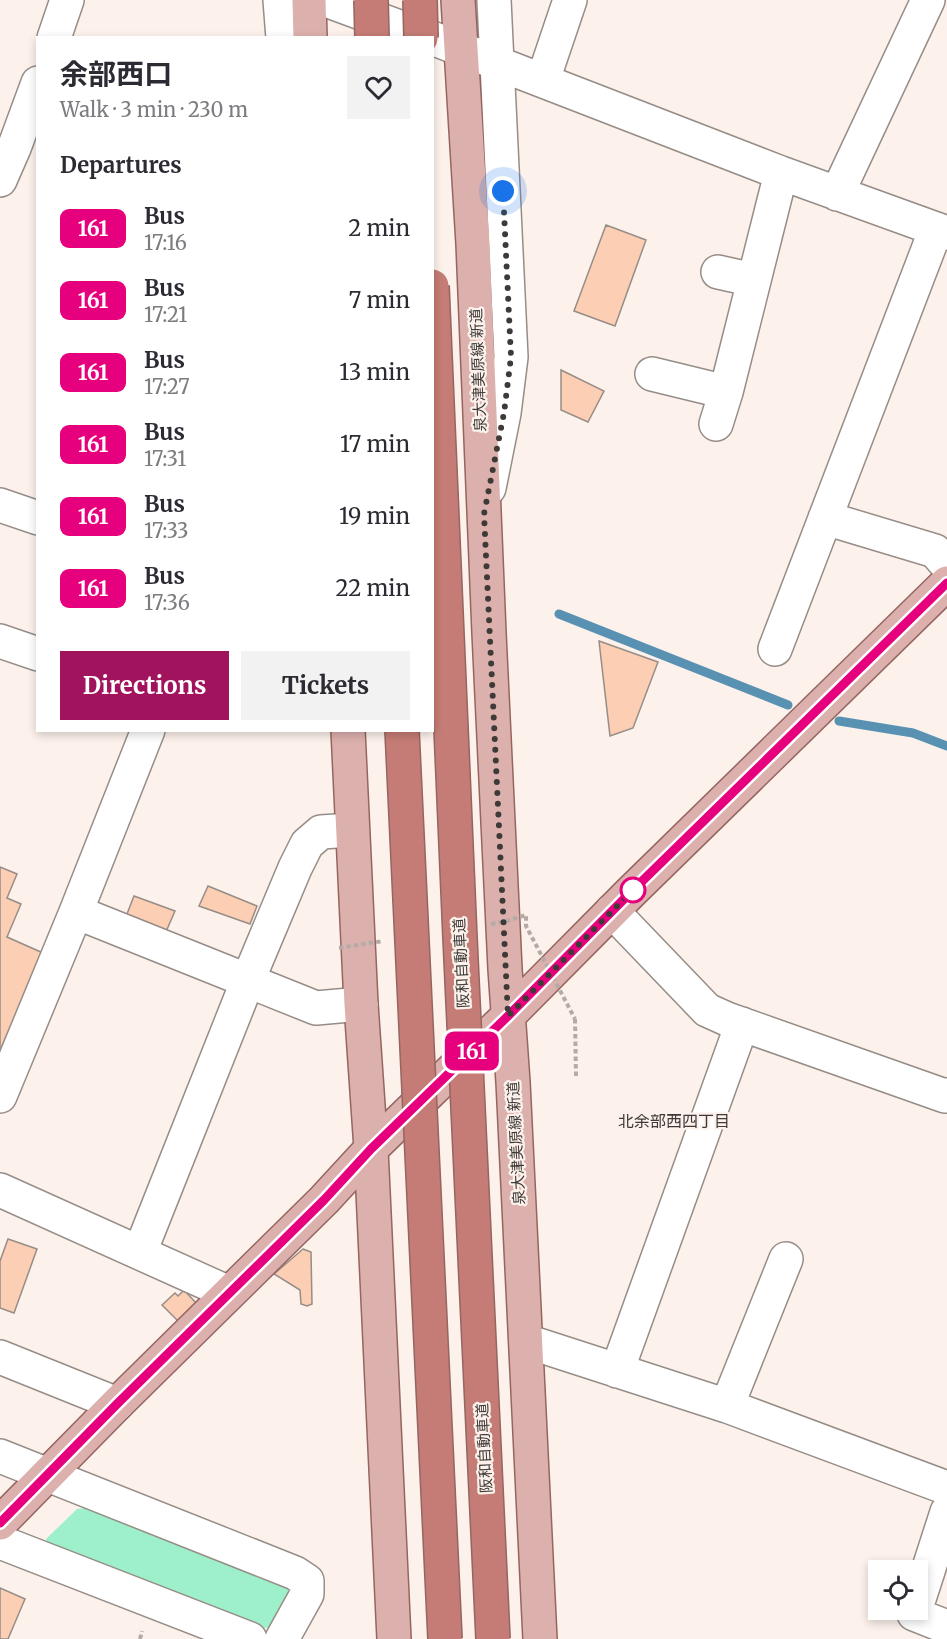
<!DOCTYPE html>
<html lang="en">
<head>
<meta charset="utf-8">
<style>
  body { margin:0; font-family:Merriweather,"Noto Sans JP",serif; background:#f2f2f3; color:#2b2b33; height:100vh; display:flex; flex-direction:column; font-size:22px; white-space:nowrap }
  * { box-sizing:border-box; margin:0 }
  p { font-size:20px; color:#7c7c81 }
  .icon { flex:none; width:33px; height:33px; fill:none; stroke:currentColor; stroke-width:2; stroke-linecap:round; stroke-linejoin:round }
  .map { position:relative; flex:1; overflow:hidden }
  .side { position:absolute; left:36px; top:36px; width:398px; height:696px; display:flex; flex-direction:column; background:#fff; border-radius:0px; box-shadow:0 3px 9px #0003 }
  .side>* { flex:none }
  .badge { padding:0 12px; border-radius:9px; font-size:21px; line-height:39px }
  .tools { position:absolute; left:868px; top:1560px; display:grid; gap:12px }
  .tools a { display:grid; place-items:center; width:60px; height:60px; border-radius:0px; background:#fff; box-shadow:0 3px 9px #0003; font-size:30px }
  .you { position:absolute; width:30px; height:30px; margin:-15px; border:4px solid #fff; border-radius:50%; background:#1a73e8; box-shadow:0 0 0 9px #1a73e833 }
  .map>.badge { position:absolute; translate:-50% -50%; box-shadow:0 0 0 3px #fff }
  h2 { padding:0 24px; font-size:22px; line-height:54px }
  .round { display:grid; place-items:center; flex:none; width:63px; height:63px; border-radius:0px; background:#f2f2f3 }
  .summary { display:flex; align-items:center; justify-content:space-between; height:102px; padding:0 24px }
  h1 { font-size:28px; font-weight:700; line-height:45px }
  .action { display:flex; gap:12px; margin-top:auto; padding:12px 24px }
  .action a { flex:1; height:69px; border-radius:0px; background:#a1145d; color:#fff; font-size:24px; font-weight:700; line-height:69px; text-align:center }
  .action a+a { background:#f2f2f3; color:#2b2b33 }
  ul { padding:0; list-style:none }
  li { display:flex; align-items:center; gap:18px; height:72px; padding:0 24px }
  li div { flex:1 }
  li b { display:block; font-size:22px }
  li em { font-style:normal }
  li .badge { min-width:66px; font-weight:700; text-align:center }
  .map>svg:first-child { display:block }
  .green { fill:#9ef0cb }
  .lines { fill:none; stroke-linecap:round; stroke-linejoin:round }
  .stream { stroke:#5991b2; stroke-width:9 }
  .building { fill:#fcceb3; stroke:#978d87; stroke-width:1.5 }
  .minor-casing { stroke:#968d87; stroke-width:36 }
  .major-casing { stroke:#966560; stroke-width:36 }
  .path { stroke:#b4aba7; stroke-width:4; stroke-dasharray:4.5 3; stroke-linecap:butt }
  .minor { stroke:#fff; stroke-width:33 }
  .major { stroke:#dcb0ad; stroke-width:33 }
  .highway-bridge-casing { stroke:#966560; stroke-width:36; stroke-linecap:butt }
  .path-bridge { stroke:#b4aba7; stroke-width:4; stroke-dasharray:4.5 3; stroke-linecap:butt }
  .highway-bridge { stroke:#c57c76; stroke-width:33 }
  .line-casing { stroke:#fff; stroke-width:14 }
  .line { stroke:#e6007e; stroke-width:9 }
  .walk { stroke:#3e3a37; stroke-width:6; stroke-dasharray:0 10.8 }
  .stop-dot { fill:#fff; stroke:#e6007e; stroke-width:3 }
  .labels { text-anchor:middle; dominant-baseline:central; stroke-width:4.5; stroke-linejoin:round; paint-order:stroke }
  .street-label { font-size:15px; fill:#3e3a37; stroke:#fcf1eb }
  .neighbourhood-label { font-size:16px; fill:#3e3a37; stroke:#fcf1eb }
</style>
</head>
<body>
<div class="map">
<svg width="947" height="1639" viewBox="0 0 947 1639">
  <rect width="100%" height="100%" fill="#fcf1eb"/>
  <path class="green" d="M95,1507L290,1588L292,1598C283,1614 278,1629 258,1629L49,1549L46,1539L77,1509Z"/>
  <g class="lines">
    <path class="stream" d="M559,614L788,705
      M839,721L913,733L947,746"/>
  </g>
  <path class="building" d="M606,225L646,240L615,326L574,311Z
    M561,370L604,391L588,422L561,410Z
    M599,641L658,662L633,728L610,736Z
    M0,867L17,874L7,898L21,904L7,937L43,953L0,1053Z
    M208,886L257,906L250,924L199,906Z
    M134,896L175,911L165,934L125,919Z
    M8,1239L37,1249L14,1313L0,1308V1261Z
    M303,1249L311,1252L312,1304L307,1306L301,1304L300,1290L274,1274Z
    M184,1290L197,1304L179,1322L162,1305L175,1293L178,1296Z
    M0,1588L25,1599L8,1639H0Z"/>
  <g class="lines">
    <g class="minor-casing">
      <path id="minor" d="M280,0L283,38
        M326,0L429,38
        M54,38L67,0
        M432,38L781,173L947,233
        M543,80L570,0
        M0,180L14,148L38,83
        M837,194L928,0
        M718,272L754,280
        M652,374L726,392
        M716,424L726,392L781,173
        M489,488L504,413L511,357L494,0
        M0,505L38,518
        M825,518L935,551L947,565
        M0,641L38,654
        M775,649L936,229
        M612,911L707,1010L727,1019L945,1096L947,1095
        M76,912L316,1008L361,1004
        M0,1096L76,912L148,730
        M0,1190L229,1293
        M140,1252L248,980L295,868L307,844L321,832L352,830
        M526,1341L727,1406L947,1488
        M0,1357L117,1404
        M617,1371L742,1024
        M727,1406L786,1259
        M0,1456L295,1573L307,1581V1594L282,1639
        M0,1542L250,1639
        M918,1602L947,1512
        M916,1610L914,1614L947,1627"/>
    </g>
    <g class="major-casing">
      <path id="major" d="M309,0L310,38
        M458,0L473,244L489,633L505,969L513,1082L540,1639
        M348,730L361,1004L371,1149L394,1639
        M0,1523L117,1404L324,1200L371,1149L508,1016L630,893L947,583"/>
    </g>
    <path class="path" d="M575,1019L576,1077
      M140,1639L142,1631"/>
    <use href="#minor" class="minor"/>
    <use href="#major" class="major"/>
    <g class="highway-bridge-casing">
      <path id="highway-bridge" d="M371,0L372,38
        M420,0L421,38
        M432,286L460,938L493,1639
        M402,730L445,1639"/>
    </g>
    <path class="path-bridge" d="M491,924L507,921L526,915V926L575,1019
      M339,948L383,941"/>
    <use href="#highway-bridge" class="highway-bridge"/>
  </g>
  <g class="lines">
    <g class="line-casing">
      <path id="line" d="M0,1523L117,1404L324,1200L371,1149L508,1016L630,893L947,583"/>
    </g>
    <use href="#line" class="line"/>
    <path class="walk" d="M503,191L511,357L504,413L484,514L508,1016L633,890"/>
  </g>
  <circle class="stop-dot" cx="633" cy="890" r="12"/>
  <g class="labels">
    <g class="street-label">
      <text transform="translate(478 370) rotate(-92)">泉大津美原線 新道</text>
      <text transform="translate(461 963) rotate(-93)">阪和自動車道</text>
      <text transform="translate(516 1143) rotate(-93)">泉大津美原線 新道</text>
      <text transform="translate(484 1448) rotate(-93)">阪和自動車道</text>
    </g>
    <g class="neighbourhood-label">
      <text x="674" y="1121">北余部西四丁目</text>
    </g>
  </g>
</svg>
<div class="tools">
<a><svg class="icon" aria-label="locate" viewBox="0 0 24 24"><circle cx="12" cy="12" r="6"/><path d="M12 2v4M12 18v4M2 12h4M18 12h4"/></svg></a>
</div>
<div class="you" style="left:503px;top:191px"></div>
<b class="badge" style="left:472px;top:1051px;background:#e6007e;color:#fff">161</b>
<section class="side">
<div class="summary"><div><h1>余部西口</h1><p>Walk · 3 min · 230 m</p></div><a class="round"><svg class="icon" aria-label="heart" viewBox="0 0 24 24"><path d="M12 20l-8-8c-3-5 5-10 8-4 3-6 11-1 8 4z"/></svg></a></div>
<h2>Departures</h2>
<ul>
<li><span class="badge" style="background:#e6007e;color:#fff">161</span><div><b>Bus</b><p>17:16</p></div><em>2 min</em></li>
<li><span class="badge" style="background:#e6007e;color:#fff">161</span><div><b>Bus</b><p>17:21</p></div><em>7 min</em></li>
<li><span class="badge" style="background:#e6007e;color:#fff">161</span><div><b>Bus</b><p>17:27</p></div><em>13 min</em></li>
<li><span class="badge" style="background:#e6007e;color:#fff">161</span><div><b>Bus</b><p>17:31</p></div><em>17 min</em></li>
<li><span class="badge" style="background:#e6007e;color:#fff">161</span><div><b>Bus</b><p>17:33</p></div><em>19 min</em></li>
<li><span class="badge" style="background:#e6007e;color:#fff">161</span><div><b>Bus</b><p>17:36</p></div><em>22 min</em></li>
</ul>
<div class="action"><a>Directions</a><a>Tickets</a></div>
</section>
</div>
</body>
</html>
